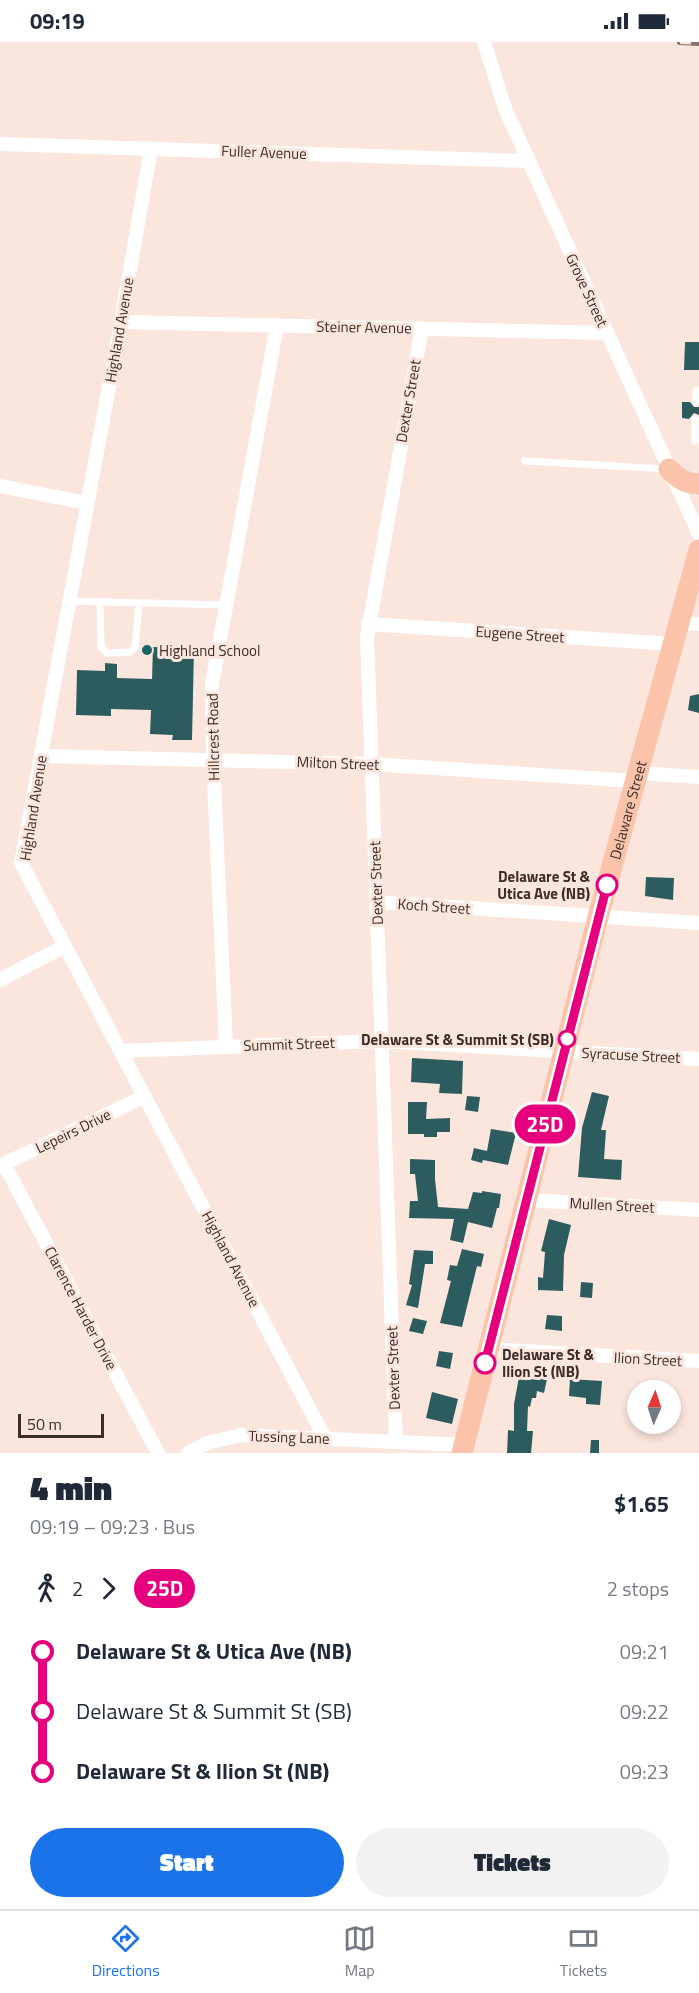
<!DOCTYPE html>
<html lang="en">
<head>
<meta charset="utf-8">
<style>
  body { margin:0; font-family:"Titillium Web",sans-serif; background:#f2f2f3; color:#1f2937; height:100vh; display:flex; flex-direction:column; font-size:22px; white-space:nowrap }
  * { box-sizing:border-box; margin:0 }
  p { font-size:20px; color:#747a83 }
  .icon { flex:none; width:33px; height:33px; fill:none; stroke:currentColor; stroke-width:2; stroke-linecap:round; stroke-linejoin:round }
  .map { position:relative; height:1411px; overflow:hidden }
  .sheet { display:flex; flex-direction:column; background:#fff; flex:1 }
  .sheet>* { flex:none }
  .badge { padding:0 12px; border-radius:20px; font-size:21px; line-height:39px }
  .needle { width:39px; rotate:3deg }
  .tools { position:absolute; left:627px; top:1338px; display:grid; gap:12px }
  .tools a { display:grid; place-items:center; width:54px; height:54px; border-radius:50%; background:#fff; box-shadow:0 3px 9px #0003; font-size:30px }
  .scale { position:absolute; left:18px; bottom:15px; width:86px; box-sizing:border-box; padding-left:6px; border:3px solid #3b2e28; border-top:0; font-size:16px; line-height:21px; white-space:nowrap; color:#3b2e28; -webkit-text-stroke:4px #fbe6dd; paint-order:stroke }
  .map>.badge { position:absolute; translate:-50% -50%; box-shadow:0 0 0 3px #fff }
  .legs { display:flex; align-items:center; gap:9px; height:66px; padding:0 30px; font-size:20px }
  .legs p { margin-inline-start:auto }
  .headline { display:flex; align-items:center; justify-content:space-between; height:102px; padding:0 30px }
  h1 { font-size:33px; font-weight:800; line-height:45px }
  .action { display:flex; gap:12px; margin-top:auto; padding:12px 30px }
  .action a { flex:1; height:69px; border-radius:36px; background:#1a73e8; color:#fff; font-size:24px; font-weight:800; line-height:69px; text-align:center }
  .action a+a { background:#f2f2f3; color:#1f2937 }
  ul { padding:0 30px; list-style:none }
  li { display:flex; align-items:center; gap:21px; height:60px; font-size:22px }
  li i { display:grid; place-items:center; width:9px; height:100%; margin:0 8px; background:currentColor }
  li i::after { content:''; width:15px; height:15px; margin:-8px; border:4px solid; border-radius:50%; background:#fff }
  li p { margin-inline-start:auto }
  li:first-child i { background:linear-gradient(#0000 50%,currentColor 0) }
  li:last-child i { background:linear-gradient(currentColor 50%,#0000 0) }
  .status { display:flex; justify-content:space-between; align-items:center; height:42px; padding:0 30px; background:#fff; direction:ltr }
  .status svg { height:16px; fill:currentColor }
  .dock { display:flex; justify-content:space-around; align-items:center; height:84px; border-top:2px solid #e0e1e3; background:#fff; font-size:16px; color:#747a83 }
  .dock a { display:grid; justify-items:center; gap:3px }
  .dock .current { color:#1a73e8 }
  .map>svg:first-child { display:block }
  .building { fill:#2d5c5e }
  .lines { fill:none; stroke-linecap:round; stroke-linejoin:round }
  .lane { stroke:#fff; stroke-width:7 }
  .street { stroke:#fff; stroke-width:14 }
  .primary { stroke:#fbc4aa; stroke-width:21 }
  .rail-casing { stroke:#82726b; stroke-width:6 }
  .rail { stroke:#fbe6dd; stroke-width:4; stroke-dasharray:11; stroke-linecap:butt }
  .line-1-casing { stroke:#fff; stroke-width:14 }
  .line-1 { stroke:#e6007e; stroke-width:9 }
  .poi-dot { fill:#176569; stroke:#fbe6dd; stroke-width:2 }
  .stop-1-dot { fill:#fff; stroke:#e6007e; stroke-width:3 }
  .labels { text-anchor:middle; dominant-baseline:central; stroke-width:6; stroke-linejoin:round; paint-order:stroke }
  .street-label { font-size:15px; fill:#3b2e28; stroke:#fbe6dd }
  .poi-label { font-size:15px; fill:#3b2e28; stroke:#fbe6dd; text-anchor:start }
  .stop-label { font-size:15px; font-weight:bold; fill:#3b2e28; stroke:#fbe6dd; text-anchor:end }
</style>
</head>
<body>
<div class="status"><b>09:19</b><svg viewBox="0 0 49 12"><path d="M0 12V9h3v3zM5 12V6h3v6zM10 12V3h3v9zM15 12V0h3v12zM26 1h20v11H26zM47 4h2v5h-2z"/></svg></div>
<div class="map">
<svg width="699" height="1411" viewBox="0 0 699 1411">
  <rect width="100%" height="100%" fill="#fbe6dd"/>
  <path class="building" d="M685,300H699V328H684Z
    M682,360H690L694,365H699V373L694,371L689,377L682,376Z
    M153,605L194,606L192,698H172L173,693L150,692L151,668L111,667V674L76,673L77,628L105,629V621L117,622V636L152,637Z
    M699,652V671L688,668L690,654Z
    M646,835L674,836L673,858L645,854Z
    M412,1016L463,1019L462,1052L439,1051L440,1042L411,1040Z
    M592,1050L609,1054L601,1088H606L604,1117L622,1118L621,1138L578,1135L582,1086Z
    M467,1054L480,1055L478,1070L465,1068Z
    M408,1060H427L426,1077L450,1076V1090H437V1095H424V1092H408Z
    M491,1087L516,1091L508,1123L483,1118L482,1121L471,1118L474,1106L487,1109Z
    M410,1117L435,1118V1137L438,1165L468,1167L473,1150L482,1151V1149L501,1152L499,1166H497L492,1186L468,1180L463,1201L450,1198L454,1177L409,1176L410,1159H418L415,1132H410Z
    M549,1177L571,1183L564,1213L563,1249L538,1248V1235L543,1236L545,1210L541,1209Z
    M462,1207L484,1212L481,1225L477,1224L462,1285L440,1281L451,1239L447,1238L450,1223L457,1224Z
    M414,1208L433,1209V1222H425L418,1266L406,1263L412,1243L409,1242Z
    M581,1240L593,1241L592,1256L580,1255Z
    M547,1273L562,1274V1289L545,1287Z
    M413,1276L427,1279L423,1292L409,1289Z
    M439,1309L453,1311L450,1327L436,1324Z
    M519,1335L547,1337L544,1351L537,1349L536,1356H532L530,1365L528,1364L527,1389H533L531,1411H507L508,1388L514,1389V1362Z
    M570,1337L602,1339L600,1363L586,1362V1356L569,1354Z
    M432,1350L458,1357L452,1382L426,1376Z
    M591,1398H599V1411H590Z"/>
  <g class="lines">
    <path class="lane" d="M696,360V348
      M695,399V377
      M525,419L667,427
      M69,559L226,563
      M100,560L101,605L107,611L130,610L135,606L139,561"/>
    <path class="street" d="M484,0L506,69L699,492
      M0,102L528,119
      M151,106L121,280L21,821L325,1396
      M121,280L607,291
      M0,444L87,461
      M679,581L699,582
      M368,582L673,602
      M41,714L371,722L635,739
      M637,731L699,735
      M377,860L699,881
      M0,938L65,904
      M226,1004L213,717L212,642L277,283
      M121,1009L380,999L699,1017
      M4,1122L158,1411
      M0,1124L145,1054
      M526,1158L699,1168
      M488,1307L699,1319
      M396,1400L367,595L422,286
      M188,1411L207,1401L241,1393L464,1403"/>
    <g class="primary">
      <path d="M669,427C678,437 685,441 699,442"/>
      <path id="s1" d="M462,1411L598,875L699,508"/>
    </g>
    <g class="rail-casing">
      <path id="rail" d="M680,0L699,1"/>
    </g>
    <use href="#rail" class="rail"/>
  </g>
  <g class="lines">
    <g class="line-1-casing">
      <path id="line-1" d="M485,1321L607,843"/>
    </g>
    <use href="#line-1" class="line-1"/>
  </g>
  <circle class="poi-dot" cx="147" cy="608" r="6"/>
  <g class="stop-1-dot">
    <circle cx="607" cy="843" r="10"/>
    <circle cx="567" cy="997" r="8"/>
    <circle cx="485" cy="1321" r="10"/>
  </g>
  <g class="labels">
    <g class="street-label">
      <text transform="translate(264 110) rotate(2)">Fuller Avenue</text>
      <text transform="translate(587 248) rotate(65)">Grove Street</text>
      <text transform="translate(364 285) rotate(1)">Steiner Avenue</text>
      <text transform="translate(119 288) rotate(-80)">Highland Avenue</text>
      <text transform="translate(408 359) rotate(-80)">Dexter Street</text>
      <text transform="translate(520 592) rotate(4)">Eugene Street</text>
      <text transform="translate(213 695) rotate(-91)">Hillcrest Road</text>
      <text transform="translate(338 721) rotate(2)">Milton Street</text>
      <text transform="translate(33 766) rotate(-81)">Highland Avenue</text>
      <text stroke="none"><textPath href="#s1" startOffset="664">Delaware Street</textPath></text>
      <text transform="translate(376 841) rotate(-92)">Dexter Street</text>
      <text transform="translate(434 864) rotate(4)">Koch Street</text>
      <text transform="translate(289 1002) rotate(-2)">Summit Street</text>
      <text transform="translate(631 1013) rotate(3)">Syracuse Street</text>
      <text transform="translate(73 1089) rotate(-26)">Lepeirs Drive</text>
      <text transform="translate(612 1163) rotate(3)">Mullen Street</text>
      <text transform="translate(231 1217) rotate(62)">Highland Avenue</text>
      <text transform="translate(81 1266) rotate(62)">Clarence Harder Drive</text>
      <text transform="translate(648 1317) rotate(3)">Ilion Street</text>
      <text transform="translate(393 1326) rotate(-92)">Dexter Street</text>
      <text transform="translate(289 1395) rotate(2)">Tussing Lane</text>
    </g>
    <g class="poi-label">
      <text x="159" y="608">Highland School</text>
    </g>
    <g class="stop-label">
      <text x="590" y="834">Delaware St &amp;<tspan x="590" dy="17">Utica Ave (NB)</tspan></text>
      <text x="554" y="997">Delaware St &amp; Summit St (SB)</text>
      <text x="502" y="1312" text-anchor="start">Delaware St &amp;<tspan x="502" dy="17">Ilion St (NB)</tspan></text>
    </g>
  </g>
</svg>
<div class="tools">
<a><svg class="needle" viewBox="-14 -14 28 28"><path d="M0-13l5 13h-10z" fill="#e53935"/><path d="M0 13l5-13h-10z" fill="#747a83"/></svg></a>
</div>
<div class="scale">50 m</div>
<b class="badge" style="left:545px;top:1082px;background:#e6007e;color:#fff">25D</b>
</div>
<section class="sheet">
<div class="headline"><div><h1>4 min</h1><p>09:19 – 09:23 · Bus</p></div><b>$1.65</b></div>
<div class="legs"><svg class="icon" aria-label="walk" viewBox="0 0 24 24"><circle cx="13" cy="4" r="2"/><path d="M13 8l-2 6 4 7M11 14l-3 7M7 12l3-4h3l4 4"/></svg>2<svg class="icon" aria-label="forward" viewBox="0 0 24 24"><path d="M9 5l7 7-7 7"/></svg><b class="badge" style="background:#e6007e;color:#fff">25D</b><p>2 stops</p></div>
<ul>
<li><i style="color:#e6007e"></i><b>Delaware St &amp; Utica Ave (NB)</b><p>09:21</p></li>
<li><i style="color:#e6007e"></i><span>Delaware St &amp; Summit St (SB)</span><p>09:22</p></li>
<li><i style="color:#e6007e"></i><b>Delaware St &amp; Ilion St (NB)</b><p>09:23</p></li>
</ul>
<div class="action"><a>Start</a><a>Tickets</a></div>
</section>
<nav class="dock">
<a class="current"><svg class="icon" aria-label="directions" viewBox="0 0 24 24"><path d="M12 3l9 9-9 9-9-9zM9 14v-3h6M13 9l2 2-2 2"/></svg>Directions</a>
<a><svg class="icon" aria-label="map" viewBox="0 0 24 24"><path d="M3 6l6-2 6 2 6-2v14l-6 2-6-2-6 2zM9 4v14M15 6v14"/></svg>Map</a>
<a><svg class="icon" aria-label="tickets" viewBox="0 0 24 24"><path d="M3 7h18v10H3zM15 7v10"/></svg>Tickets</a>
</nav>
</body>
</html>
